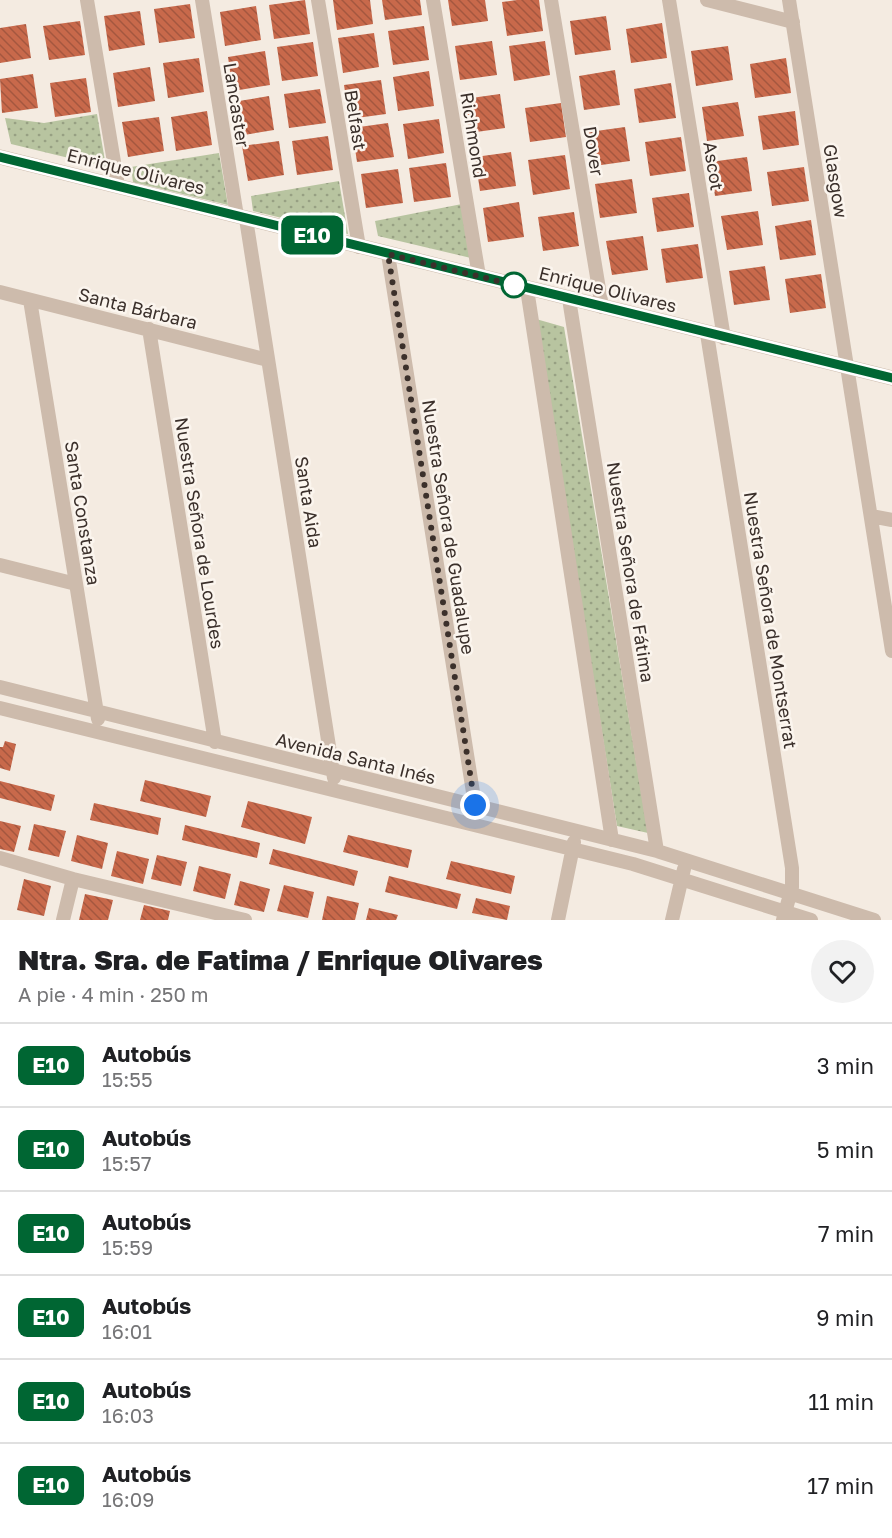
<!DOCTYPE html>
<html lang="es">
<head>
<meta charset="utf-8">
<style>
  body { margin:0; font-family:"Golos Text",sans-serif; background:#f2f2f2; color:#202124; height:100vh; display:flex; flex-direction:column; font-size:22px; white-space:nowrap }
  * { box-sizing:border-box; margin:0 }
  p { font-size:20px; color:#757577 }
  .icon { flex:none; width:33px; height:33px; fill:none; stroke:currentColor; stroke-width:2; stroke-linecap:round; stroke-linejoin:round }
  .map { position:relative; height:920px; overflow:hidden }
  .sheet { display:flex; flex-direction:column; background:#fff; flex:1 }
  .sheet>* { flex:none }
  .badge { padding:0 12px; border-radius:9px; font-size:21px; line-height:39px }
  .you { position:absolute; width:30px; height:30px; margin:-15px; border:4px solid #fff; border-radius:50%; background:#1a73e8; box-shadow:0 0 0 9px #1a73e833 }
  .map>.badge { position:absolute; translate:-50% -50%; box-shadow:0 0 0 3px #fff }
  .round { display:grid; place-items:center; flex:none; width:63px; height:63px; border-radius:32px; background:#f2f2f2 }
  .headline { display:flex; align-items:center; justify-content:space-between; height:102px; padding:0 18px }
  h1 { font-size:28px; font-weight:800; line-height:45px }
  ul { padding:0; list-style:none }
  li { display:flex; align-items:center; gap:18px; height:84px; padding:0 18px; border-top:2px solid #e0e0e0 }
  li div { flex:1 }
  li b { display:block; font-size:22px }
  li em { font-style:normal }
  li .badge { min-width:66px; font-weight:700; text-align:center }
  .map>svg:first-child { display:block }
  .grass { fill:url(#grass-dots) }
  .building { fill:url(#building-back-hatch) }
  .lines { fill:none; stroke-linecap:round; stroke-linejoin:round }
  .minor { stroke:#cdbbac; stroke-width:14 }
  .tertiary { stroke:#cdbbac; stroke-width:15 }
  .line-casing { stroke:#fff; stroke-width:14 }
  .line { stroke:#063; stroke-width:9 }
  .walk { stroke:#3b302b; stroke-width:6; stroke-dasharray:0 10.8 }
  .stop-dot { fill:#fff; stroke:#063; stroke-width:3 }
  .labels { text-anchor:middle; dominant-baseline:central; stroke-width:5; stroke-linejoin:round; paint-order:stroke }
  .street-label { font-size:18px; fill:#3b302b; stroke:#fbf5ee }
</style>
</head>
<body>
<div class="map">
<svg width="892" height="920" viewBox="0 0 892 920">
  <defs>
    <pattern id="grass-dots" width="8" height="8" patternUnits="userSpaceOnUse" patternTransform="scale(1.5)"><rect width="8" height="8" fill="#b8c4a0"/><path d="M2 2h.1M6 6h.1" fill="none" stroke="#97a083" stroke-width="1.8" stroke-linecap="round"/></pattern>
    <pattern id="building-back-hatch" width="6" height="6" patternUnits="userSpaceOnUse" patternTransform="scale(1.5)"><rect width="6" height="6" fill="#c8694b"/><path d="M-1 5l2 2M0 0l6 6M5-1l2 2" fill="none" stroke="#a4573f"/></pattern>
  </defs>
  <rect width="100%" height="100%" fill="#f4ebe1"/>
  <path class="grass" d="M97,114L106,167L11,144L5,118L44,123Z
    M219,153L228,205L133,182L131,167Z
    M339,181L348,234L253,211L251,196Z
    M462,204L471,258L378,236L375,221Z
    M536,319L564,327L648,833L617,826Z"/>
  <path class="building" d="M305,0L310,34L274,39L269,5Z
    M333,0H370L373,24L337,30Z
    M382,0H420L422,15L385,20Z
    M448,0H485L488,21L452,26Z
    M517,0H539L543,31L507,36L502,2Z
    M190,4L195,38L159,43L154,9Z
    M256,6L261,40L225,46L220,12Z
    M140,11L145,45L109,51L104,16Z
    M606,16L611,50L575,55L570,21Z
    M80,21L85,55L49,60L43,26Z
    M662,23L667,58L631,63L626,29Z
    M26,24L31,58L0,63V28Z
    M424,26L429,60L393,65L388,31Z
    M374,33L379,67L343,73L338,38Z
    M492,41L497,75L460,80L455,46Z
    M545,41L550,75L514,81L509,46Z
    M313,42L318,76L282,81L277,47Z
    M728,46L733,80L696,86L691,51Z
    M265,51L270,85L233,91L228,57Z
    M199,58L204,92L168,98L163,63Z
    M786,58L791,93L755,98L750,64Z
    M150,67L155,101L118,107L113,73Z
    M615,70L620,105L584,110L579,76Z
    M429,71L434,106L398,111L393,77Z
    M33,74L38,108L2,113L0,79Z
    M86,78L91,112L55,117L50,83Z
    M381,80L386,114L349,119L344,85Z
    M671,83L676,118L639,123L634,89Z
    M320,89L326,123L289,128L284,94Z
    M500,94L505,128L469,133L464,99Z
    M269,96L274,130L238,136L233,102Z
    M738,102L744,136L707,141L702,107Z
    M561,103L566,137L530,142L525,108Z
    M207,111L212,145L176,151L171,117Z
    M795,111L799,145L763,150L758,116Z
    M159,117L164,151L128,157L122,122Z
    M439,119L444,153L408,159L403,124Z
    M388,123L394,157L357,162L352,128Z
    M625,127L630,161L594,166L589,132Z
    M328,136L333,170L297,175L292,141Z
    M681,137L686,171L650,176L645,142Z
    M279,141L284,175L248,181L242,146Z
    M511,152L516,186L480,191L475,157Z
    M565,155L570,189L533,195L528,160Z
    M747,157L752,191L715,196L710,162Z
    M446,163L451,197L414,202L409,168Z
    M804,167L809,201L772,206L767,172Z
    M398,169L403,203L366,208L361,174Z
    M632,179L637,213L600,218L595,184Z
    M689,193L694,227L657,232L652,198Z
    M519,202L524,237L488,242L483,208Z
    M758,211L763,245L727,250L721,216Z
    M574,212L579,246L543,251L538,217Z
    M811,220L816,255L780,260L775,226Z
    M643,236L648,270L612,275L606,241Z
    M698,244L703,278L666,283L661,249Z
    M765,266L770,300L734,305L729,271Z
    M821,274L826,308L790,313L785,279Z
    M5,741L16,744L10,771L0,768V747H3Z
    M145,780L211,796L206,817L140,801Z
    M0,781L55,795L51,811L0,798Z
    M248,801L312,817L305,844L241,827Z
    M94,803L161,818L158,835L90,820Z
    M0,821L21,826L14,852L0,849Z
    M34,824L66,831L59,857L28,850Z
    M185,825L260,843L257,858L182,840Z
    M77,835L108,843L102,869L71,861Z
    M348,835L412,850L408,868L343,852Z
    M273,849L358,871L354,886L269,864Z
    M117,851L149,859L143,884L111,876Z
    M157,855L187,862L181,886L151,879Z
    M451,861L515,876L511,894L446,879Z
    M199,866L231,874L225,899L193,891Z
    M389,876L461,894L457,909L385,892Z
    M24,879L51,886L44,916L17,910Z
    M240,881L270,889L264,912L234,905Z
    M284,885L314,892L308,918L277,911Z
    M85,894L113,900L108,920H79Z
    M327,896L359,903L355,920H322Z
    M476,898L510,906L507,920L472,913Z
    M144,905L170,911L168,920H140Z
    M369,908L398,915L396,920H366Z"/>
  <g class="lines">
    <path class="minor" d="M87,0L118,186
      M202,0L237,216
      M318,0L359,247
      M433,0L479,276
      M551,0L602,307
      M669,0L724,338
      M707,0L793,22
      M789,0L892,651
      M246,219L334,778
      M388,254L475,805
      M527,289L612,840
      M0,292L268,360
      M569,299L657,851
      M30,300L98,719
      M149,329L215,742
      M707,334L792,868V887L783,920
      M871,516L892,520
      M0,565L76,584
      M0,687L657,851L874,920
      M0,708L633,864L811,920
      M0,858L73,879L245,920
      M63,920L73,879
      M558,920L574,842
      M672,920L684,869"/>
    <path class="tertiary" d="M0,157L892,378"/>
  </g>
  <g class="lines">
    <g class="line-casing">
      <path id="line" d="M0,157L892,378"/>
    </g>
    <use href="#line" class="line"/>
    <path class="walk" d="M475,805L388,254L514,285"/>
  </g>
  <circle class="stop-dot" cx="514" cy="285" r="12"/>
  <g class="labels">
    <g class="street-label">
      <text transform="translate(237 105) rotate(81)">Lancaster</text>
      <text transform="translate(356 120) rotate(81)">Belfast</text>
      <text transform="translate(474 135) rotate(81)">Richmond</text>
      <text transform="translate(594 151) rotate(81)">Dover</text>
      <text transform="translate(714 166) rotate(81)">Ascot</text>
      <text transform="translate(136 171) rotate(14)">Enrique Olivares</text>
      <text transform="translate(836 181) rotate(81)">Glasgow</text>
      <text transform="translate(608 289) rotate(14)">Enrique Olivares</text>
      <text transform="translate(138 308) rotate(14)">Santa Bárbara</text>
      <text transform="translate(309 502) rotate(81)">Santa Aida</text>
      <text transform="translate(83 513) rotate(81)">Santa Constanza</text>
      <text transform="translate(449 527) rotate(81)">Nuestra Señora de Guadalupe</text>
      <text transform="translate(200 533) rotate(81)">Nuestra Señora de Lourdes</text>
      <text transform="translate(631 572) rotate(81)">Nuestra Señora de Fátima</text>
      <text transform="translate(771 620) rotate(81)">Nuestra Señora de Montserrat</text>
      <text transform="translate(356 758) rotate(14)">Avenida Santa Inés</text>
    </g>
  </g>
</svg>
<div class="you" style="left:475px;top:805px"></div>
<b class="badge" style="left:312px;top:235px;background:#063;color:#fff">E10</b>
</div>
<section class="sheet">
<div class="headline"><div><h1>Ntra. Sra. de Fatima / Enrique Olivares</h1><p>A pie · 4 min · 250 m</p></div><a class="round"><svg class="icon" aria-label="heart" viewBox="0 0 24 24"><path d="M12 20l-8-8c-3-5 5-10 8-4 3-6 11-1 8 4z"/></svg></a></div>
<ul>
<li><span class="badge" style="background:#063;color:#fff">E10</span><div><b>Autobús</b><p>15:55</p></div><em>3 min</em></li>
<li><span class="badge" style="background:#063;color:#fff">E10</span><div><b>Autobús</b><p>15:57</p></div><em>5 min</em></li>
<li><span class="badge" style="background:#063;color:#fff">E10</span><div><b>Autobús</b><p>15:59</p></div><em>7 min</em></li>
<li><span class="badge" style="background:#063;color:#fff">E10</span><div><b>Autobús</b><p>16:01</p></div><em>9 min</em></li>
<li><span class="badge" style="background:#063;color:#fff">E10</span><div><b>Autobús</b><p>16:03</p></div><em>11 min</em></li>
<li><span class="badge" style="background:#063;color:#fff">E10</span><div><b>Autobús</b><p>16:09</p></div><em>17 min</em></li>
</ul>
</section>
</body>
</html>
